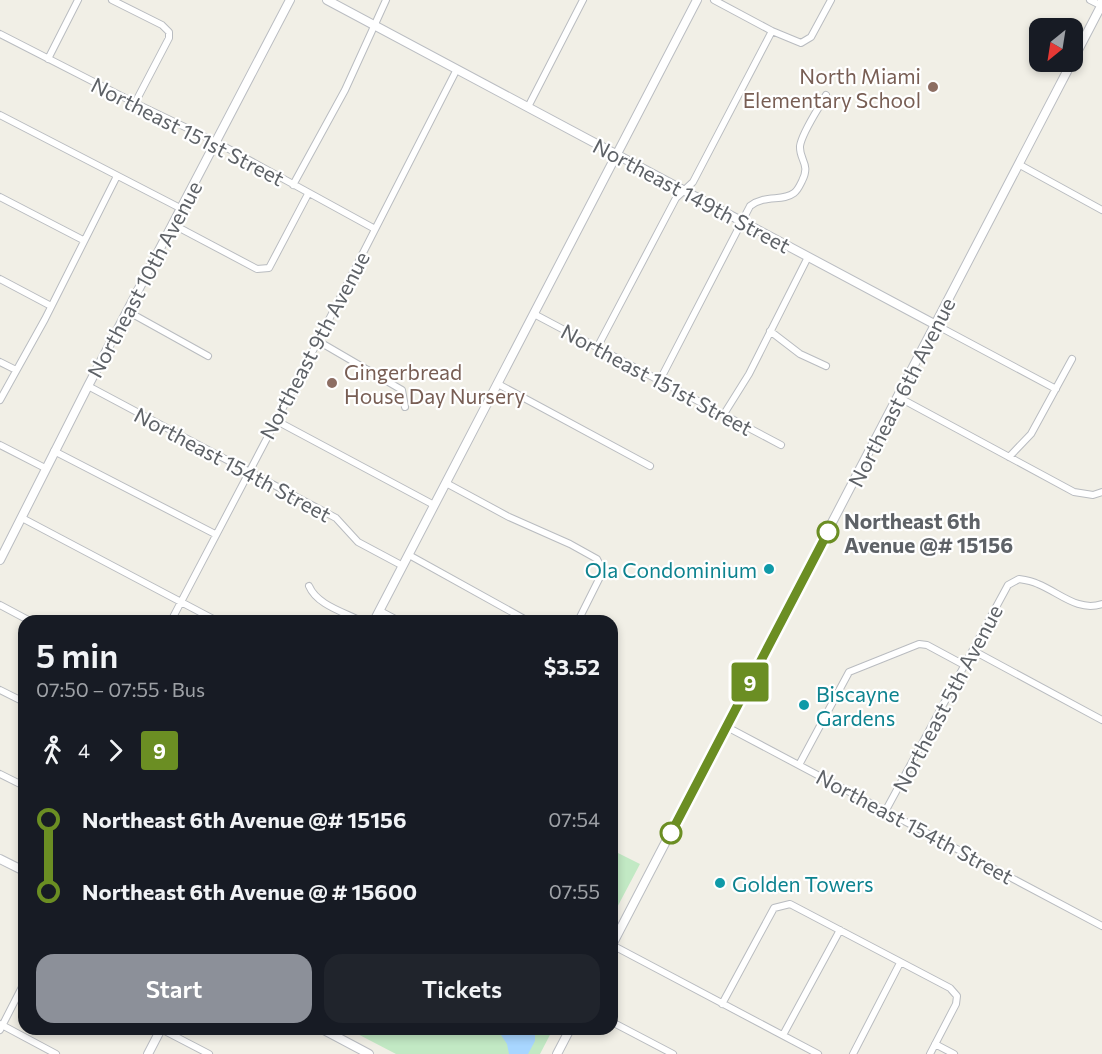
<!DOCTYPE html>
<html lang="en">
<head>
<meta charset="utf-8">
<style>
  body { margin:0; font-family:Commissioner,sans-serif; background:#20242c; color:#f1f3f6; height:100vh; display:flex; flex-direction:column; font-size:22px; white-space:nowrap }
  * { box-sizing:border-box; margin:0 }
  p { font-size:20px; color:#9ea1a6 }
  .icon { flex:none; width:33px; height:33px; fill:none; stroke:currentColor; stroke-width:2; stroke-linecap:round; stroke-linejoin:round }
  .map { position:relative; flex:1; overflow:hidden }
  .details { position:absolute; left:18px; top:615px; width:600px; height:420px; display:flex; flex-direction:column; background:#171b24; border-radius:18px; box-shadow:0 3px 9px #0003 }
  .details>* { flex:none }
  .badge { padding:0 12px; border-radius:4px; font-size:21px; line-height:39px }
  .needle { width:39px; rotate:210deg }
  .tools { position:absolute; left:1029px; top:18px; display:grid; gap:12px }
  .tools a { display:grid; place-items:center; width:54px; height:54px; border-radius:12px; background:#171b24; box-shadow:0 3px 9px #0003; font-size:30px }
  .map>.badge { position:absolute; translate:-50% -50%; box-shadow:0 0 0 3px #fff }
  .legs { display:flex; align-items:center; gap:9px; height:66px; padding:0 18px; font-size:20px }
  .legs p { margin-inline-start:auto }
  .head { display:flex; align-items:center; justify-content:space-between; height:102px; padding:0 18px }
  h1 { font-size:33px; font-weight:600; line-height:45px }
  .cta { display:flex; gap:12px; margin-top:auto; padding:12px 18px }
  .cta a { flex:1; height:69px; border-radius:18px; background:#8c9099; color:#fff; font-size:24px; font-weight:600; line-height:69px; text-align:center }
  .cta a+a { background:#20242c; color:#f1f3f6 }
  ul { padding:0 18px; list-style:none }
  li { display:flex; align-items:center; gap:21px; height:72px; font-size:22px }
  li i { display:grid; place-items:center; width:9px; height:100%; margin:0 8px; background:currentColor }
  li i::after { content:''; width:15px; height:15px; margin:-8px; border:4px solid; border-radius:50%; background:#171b24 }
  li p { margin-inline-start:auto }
  li:first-child i { background:linear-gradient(#0000 50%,currentColor 0) }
  li:last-child i { background:linear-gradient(currentColor 50%,#0000 0) }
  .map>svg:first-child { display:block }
  .green { fill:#c2e9c4 }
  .water { fill:#a8d6ff }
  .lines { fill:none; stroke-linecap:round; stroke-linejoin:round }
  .street-casing { stroke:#b9bcc0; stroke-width:8 }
  .secondary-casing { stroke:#babdc2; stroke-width:10 }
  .street { stroke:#fff; stroke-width:6 }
  .secondary { stroke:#fff; stroke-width:8 }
  .line-1-casing { stroke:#fff; stroke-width:14 }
  .line-1 { stroke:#6b8e23; stroke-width:9 }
  .education-dot { fill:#8d6e63; stroke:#fff; stroke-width:2 }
  .stop-1-dot { fill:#fff; stroke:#6b8e23; stroke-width:3 }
  .culture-dot { fill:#0f9aa8; stroke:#fff; stroke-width:2 }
  .labels { text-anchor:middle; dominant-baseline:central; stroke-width:4.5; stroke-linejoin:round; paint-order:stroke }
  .education-label { font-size:21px; fill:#785e54; stroke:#fff; text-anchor:end }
  .street-label { font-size:21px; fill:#5e6267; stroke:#fff }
  .stop-label { font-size:21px; font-weight:bold; fill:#5e6267; stroke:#fff; text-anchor:start }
  .culture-label { font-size:21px; fill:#0d838f; stroke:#fff; text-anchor:start }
</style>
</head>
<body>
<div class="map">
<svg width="1102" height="1054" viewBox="0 0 1102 1054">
  <rect width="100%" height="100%" fill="#f1efe6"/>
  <path class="green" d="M612,850L640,864L612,917Z
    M348,1029H553L540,1054H396Z"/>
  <path class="water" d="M497,1029H535V1041L528,1054H509L507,1044Z"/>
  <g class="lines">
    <g class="street-casing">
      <path id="street" d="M112,0L162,25L169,32V38L135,103
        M714,0L772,31L801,43L811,37L831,0
        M1090,0L1102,6
        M0,34L135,103L216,142L375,229
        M48,59L78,0
        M528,107L583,0
        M0,115L180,208
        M1020,165L1102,210
        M293,185L345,90L386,0
        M0,197L83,240
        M172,224L257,269L269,268L308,194
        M0,279L51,306
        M127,311L208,356
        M534,314L781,445
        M936,325L1056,389
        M770,331L800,354L826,366
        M318,341L402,390L405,407
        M598,346L676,198L693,182L772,31
        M0,362L16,370
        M660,380L750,206C766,194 782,202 794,193C798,190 800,185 802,181C811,164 799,160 800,146C802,132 819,108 826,95
        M498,384L650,466
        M88,386L336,518L358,542L403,566
        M898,397L1074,492L1093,495L1102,492
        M0,400L45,319L117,176
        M724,414L749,374L808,257
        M275,420L434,505
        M0,445L45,468
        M54,451L215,534
        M1009,457L1031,434L1072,359
        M446,483L509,517L570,544L597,559L603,571L578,621
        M22,518L217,621
        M409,555L528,621
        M309,586C317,605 344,612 361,621
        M0,605L30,621
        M380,611L399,621
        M171,621L318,341L457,69
        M974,651L1102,720
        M0,690L24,702
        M727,727L1102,926
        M799,765L849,672L919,644L927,645L966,666
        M0,774L24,786
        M886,810L1008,585L1019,579C1026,580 1032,581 1038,584C1060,593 1078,612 1102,604
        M612,945L818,1054
        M722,1004L774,908L790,904L950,988L957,996L956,1004L930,1054
        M612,1022L673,1054
        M0,1024L56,1054
        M161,1029L209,1054
        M0,1030L24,983
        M783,1035L840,930
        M935,1044L954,1054
        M853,1054L900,963"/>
    </g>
    <g class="secondary-casing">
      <path id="secondary" d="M327,0L936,325
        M0,560L88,386L290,0
        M374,621L697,0
        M0,859L24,871
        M612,945L1101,6L1102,0
        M322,1029L369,1054
        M148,1054L161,1029
        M557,1054L570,1029"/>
    </g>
    <use href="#street" class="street"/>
    <use href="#secondary" class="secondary"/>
  </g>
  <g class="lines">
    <g class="line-1-casing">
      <path id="line-1" d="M671,833L828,532"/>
    </g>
    <use href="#line-1" class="line-1"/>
  </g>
  <g class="education-dot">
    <circle cx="933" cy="87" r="6"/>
    <circle cx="332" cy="383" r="6"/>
  </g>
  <g class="stop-1-dot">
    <circle cx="828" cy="532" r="10"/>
    <circle cx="671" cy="833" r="10"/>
  </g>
  <g class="culture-dot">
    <circle cx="769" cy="569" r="6"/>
    <circle cx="804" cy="705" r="6"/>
    <circle cx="720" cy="883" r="6"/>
  </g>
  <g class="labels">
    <g class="education-label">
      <text x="921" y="75">North Miami<tspan x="921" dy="24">Elementary School</tspan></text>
      <text x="344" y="371" text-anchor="start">Gingerbread<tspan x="344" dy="24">House Day Nursery</tspan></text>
    </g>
    <g class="street-label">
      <text transform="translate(188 131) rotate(27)">Northeast 151st Street</text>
      <text transform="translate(692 195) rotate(28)">Northeast 149th Street</text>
      <text transform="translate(144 279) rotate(-62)">Northeast 10th Avenue</text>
      <text transform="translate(314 345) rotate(-62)">Northeast 9th Avenue</text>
      <text transform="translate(657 379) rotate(28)">Northeast 151st Street</text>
      <text transform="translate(901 392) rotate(-63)">Northeast 6th Avenue</text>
      <text transform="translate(233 464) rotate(28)">Northeast 154th Street</text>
      <text transform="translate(947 698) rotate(-62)">Northeast 5th Avenue</text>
      <text transform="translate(915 826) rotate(28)">Northeast 154th Street</text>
    </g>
    <g class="stop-label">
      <text x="844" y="520">Northeast 6th<tspan x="844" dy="24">Avenue @# 15156</tspan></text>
    </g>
    <g class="culture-label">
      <text x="757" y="569" text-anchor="end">Ola Condominium</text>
      <text x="816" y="693">Biscayne<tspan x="816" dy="24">Gardens</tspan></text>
      <text x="732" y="883">Golden Towers</text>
    </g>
  </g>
</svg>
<div class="tools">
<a><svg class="needle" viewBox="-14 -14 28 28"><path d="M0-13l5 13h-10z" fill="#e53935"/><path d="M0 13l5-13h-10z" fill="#9ea1a6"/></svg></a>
</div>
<b class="badge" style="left:750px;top:682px;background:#6b8e23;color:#fff">9</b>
<section class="details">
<div class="head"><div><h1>5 min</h1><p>07:50 – 07:55 · Bus</p></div><b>$3.52</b></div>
<div class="legs"><svg class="icon" aria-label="walk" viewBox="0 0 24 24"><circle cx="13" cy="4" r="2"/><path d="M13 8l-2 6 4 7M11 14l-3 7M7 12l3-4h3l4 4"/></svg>4<svg class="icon" aria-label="forward" viewBox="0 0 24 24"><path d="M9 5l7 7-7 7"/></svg><b class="badge" style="background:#6b8e23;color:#fff">9</b></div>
<ul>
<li><i style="color:#6b8e23"></i><b>Northeast 6th Avenue @# 15156</b><p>07:54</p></li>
<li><i style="color:#6b8e23"></i><b>Northeast 6th Avenue @ # 15600</b><p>07:55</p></li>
</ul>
<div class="cta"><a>Start</a><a>Tickets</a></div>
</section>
</div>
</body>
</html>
